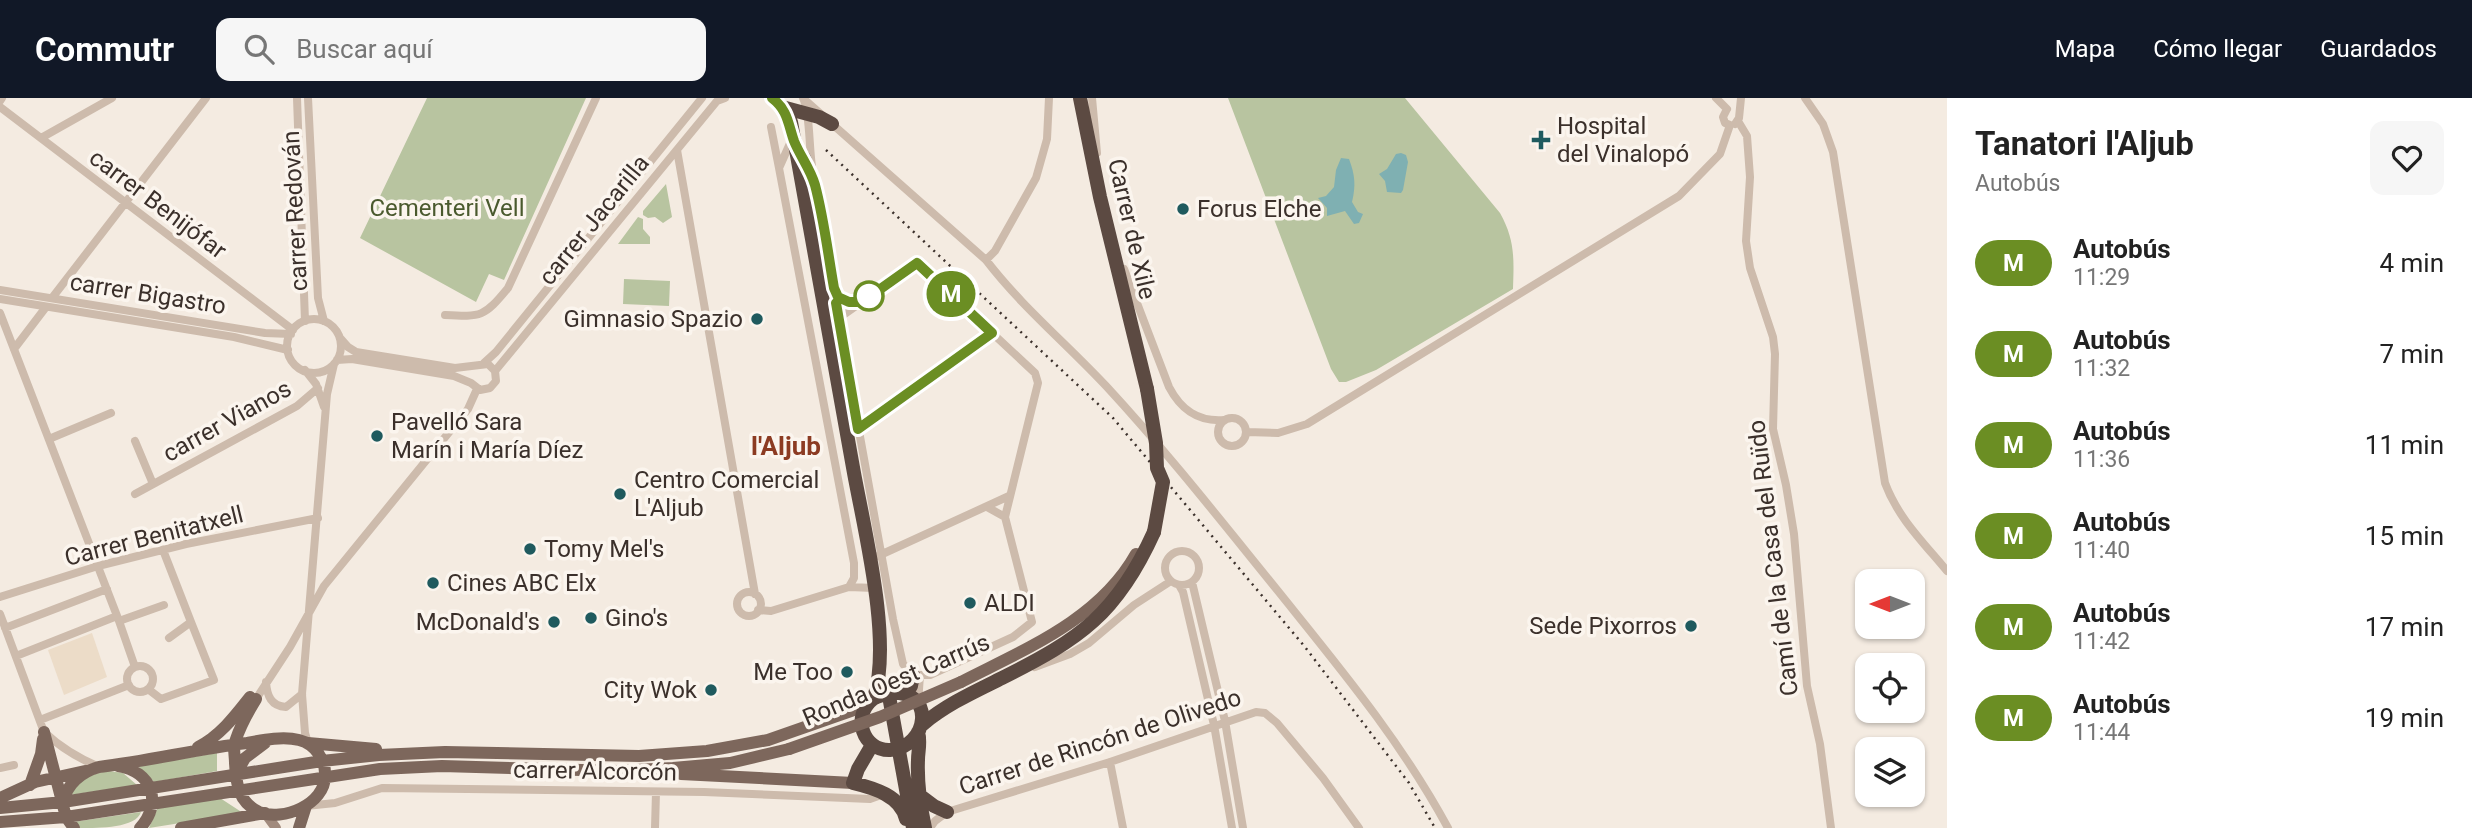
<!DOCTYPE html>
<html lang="es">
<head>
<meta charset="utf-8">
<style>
  body { margin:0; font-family:Roboto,sans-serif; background:#f6f6f6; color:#222; height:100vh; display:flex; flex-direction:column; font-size:26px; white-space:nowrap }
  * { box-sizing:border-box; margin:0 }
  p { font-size:23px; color:#767676 }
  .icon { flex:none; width:38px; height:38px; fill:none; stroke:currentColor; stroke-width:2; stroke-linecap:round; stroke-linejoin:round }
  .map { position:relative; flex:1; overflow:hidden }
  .side { display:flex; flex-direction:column; background:#fff; width:525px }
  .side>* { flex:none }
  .badge { padding:0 14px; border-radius:23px; font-size:24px; line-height:46px }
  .needle { width:46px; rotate:270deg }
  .controls { position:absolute; left:1855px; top:471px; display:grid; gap:14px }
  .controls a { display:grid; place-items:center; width:70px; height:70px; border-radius:14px; background:#fff; box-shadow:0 2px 5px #0004; font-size:35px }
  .map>.badge { position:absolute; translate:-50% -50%; box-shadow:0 0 0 4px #fff }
  .round { display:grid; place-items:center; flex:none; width:74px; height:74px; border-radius:14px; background:#f6f6f6 }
  .headline { display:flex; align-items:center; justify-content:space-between; height:119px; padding:0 28px }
  h1 { font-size:33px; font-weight:700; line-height:52px }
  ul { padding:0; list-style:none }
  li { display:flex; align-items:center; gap:21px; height:91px; padding:0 28px }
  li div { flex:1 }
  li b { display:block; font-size:26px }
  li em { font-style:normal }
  li .badge { min-width:77px; font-weight:700; text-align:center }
  header { display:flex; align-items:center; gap:42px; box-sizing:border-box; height:98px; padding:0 35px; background:#111827; color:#fff }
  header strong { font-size:33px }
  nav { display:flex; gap:38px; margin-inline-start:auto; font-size:24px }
  .search { width:490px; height:63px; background:#f6f6f6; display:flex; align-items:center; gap:18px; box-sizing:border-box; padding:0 24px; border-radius:14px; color:#767676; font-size:26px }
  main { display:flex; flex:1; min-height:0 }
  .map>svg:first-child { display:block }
  .green { fill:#b8c4a0 }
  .plaza { fill:#ecdcc8 }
  .water { fill:#7fb0b2 }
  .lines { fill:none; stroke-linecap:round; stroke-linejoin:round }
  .street { stroke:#cdbbac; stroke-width:8 }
  .secondary { stroke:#a18a7d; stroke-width:10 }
  .primary { stroke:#7d675c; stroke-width:12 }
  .highway { stroke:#5c4a42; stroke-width:14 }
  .rail { stroke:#3b302b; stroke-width:2.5; stroke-dasharray:2 5; stroke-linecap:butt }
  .primary-bridge { stroke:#7d675c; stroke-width:12 }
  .highway-bridge { stroke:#5c4a42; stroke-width:14 }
  .line-casing { stroke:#fff; stroke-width:16 }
  .line { stroke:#6b8e23; stroke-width:10 }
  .poi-dot { fill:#1f5a5e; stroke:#fbf5ee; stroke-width:2.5 }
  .stop-dot { fill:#fff; stroke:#6b8e23; stroke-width:3.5 }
  .labels { text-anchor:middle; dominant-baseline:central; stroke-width:7; stroke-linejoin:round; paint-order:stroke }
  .poi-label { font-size:24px; fill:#3b302b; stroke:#fbf5ee; text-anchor:start }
  .street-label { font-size:24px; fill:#3b302b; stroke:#fbf5ee }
  .park-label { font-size:24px; fill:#4a5a2e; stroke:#fbf5ee }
  .neighbourhood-label { font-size:26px; font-weight:bold; fill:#8c3b22; stroke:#fbf5ee }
</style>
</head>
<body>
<header>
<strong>Commutr</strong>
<div class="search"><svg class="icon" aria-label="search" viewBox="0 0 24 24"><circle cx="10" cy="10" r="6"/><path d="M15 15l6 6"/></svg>Buscar aquí</div>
<nav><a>Mapa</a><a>Cómo llegar</a><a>Guardados</a></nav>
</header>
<main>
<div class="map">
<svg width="1947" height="730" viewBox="0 0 1947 730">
  <rect width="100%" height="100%" fill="#f4ebe1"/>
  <path class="green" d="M427,0H586L504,182L489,176L476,204L360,140Z
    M1228,0H1405L1500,115C1515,142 1514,160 1513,191L1376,272L1346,284H1339L1331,271Z
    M666,86L672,119L663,125L655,119L648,120L643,117V113Z
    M638,119L643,121V131L650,139V146H618Z
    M624,181L670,183L669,208L623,206Z
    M217,655V673L154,684L138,668Z
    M109,673L123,675L137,687L70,697C76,682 93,675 109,673Z
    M220,700L243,715L149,730L158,709Z
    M141,714C136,730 100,730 80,730L73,724Z"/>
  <path class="plaza" d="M92,535L107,579L64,597L48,552Z"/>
  <path class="water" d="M1401,55L1406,57L1408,64L1403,92L1401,95L1387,94L1385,83L1379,76L1387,71L1396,56Z
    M1341,60L1349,61C1355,77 1356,87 1352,104L1358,114L1363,116L1359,125L1354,126L1345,113L1327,118V110L1318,100L1326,98L1334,89L1336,72Z"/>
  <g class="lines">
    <path class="street" d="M297,0L305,223
      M308,0L318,200L324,223
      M803,0C810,13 809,50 812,68
      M1092,0L1097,55
      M1716,0L1727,11
      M1805,0L1823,26L1833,54L1885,385C1898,420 1923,444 1947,473
      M805,2L986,162L995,153L1036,80L1047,41L1049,0
      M0,3L2,0
      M0,9L293,232
      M1727,11L1723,19L1725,25L1730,27
      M1738,23L1747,38L1750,79L1746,143L1750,170L1773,239L1775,256L1773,331L1786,387L1794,436L1807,588L1820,646L1831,730
      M1735,26L1739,20L1741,0
      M771,29L779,70
      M41,40L112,0
      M792,41L779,70L854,465V480L849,489
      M677,52L755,496
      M814,84L893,521L903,566L913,577H930L1013,539L1032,524L1005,419L1038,285L1035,275L917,165L839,220
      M986,162C1022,209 1067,246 1107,289C1167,354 1222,424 1278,493C1339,569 1401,643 1448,730
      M1124,171L1169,289C1181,312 1198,324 1224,322
      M0,192L265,235L291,236
      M835,192L838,199L849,204H862
      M52,200L206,0
      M0,201L234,239L288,252
      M0,215L119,523L135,569
      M445,217C482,219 484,219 508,190L596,0
      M287 248a27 27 0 1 1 54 0a27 27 0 1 1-54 0Z
      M14,251L46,209
      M337,262L352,261L454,278L471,285L480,292L490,290L496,283L495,273L488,266L455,270L356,254L348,249L340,240
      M484,265L496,254L702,0
      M305,272L316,286L324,309
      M495,273L717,3L725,0
      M1218 334a14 14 0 1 1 28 0a14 14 0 1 1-28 0Z
      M856,333L992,235
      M1247,334L1278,335L1307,326L1679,98L1720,56L1730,27
      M49,341L111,315
      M135,343L153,386
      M135,396L297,308L318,290
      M987,409L1005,419
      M163,452L191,524
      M1165 470a17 17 0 1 1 34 0a17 17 0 1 1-34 0Z
      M878,458L1009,398
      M1192,484L1225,623L1243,730
      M1179,487L1183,494L1214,627L1232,730
      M737 506a12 12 0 1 1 24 0a12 12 0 1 1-24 0Z
      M0,499L98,468L186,446L318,420
      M758,512L771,513L849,489L874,490
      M0,516L44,634C61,650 78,660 99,669
      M119,523L164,507
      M5,530L107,491
      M16,558L117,518
      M127 581a13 13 0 1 1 26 0a13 13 0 1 1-26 0Z
      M1035,569L1070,556L1089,545L1134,507L1171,483
      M266,584C267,598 271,608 286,609L302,596
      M148,591L161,601L214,582L191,524L169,540
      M256,601L290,549L324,488L468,311L477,291
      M918,606L920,577
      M40,622L129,587
      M308,645L305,635L302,596L327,296L334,266
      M1110,664L1123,730
      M0,670L14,667
      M306,708L335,705L382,690L704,694L870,701L884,696
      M655,730L656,694
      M930,730L935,723L947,714L1110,664L1256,614L1265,615L1277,625L1323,680L1359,730"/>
    <path class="secondary" d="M265,715L276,730"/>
    <path class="primary" d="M961,584C1025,551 1099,522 1136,456
      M44,634L66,719L74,730
      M308,645L376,651
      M198,649C220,638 235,618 250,599
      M118,668C152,673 163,705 140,730
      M237,674L245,660L265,645
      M681,676L853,685
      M30,687L41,656L43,641
      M0,700L35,684L85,673
      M63,704C67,686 81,674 99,669C149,663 197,651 247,645C263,642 283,638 299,642C315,646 326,662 325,678C325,706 283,724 259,714C238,704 236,685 235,665C235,658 233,650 235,644C240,628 248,614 256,601
      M0,710L63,704L322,663L379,657L445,654L639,658L707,653L768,642L868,607
      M0,724L66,719L380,671L442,668L617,673L673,670L730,665L789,651
      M181,730L265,715
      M299,730L306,708"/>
    <path class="highway" d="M772,0L782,9L791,24C813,141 834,258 854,375C865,435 892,543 874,600
      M1080,0L1100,99L1147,291
      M782,9L819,19L832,26
      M804,60L815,88
      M887,587L913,730
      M888,595C938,590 928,650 890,652C863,653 851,618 873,601C877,598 883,597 888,595Z
      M905,596L911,588L913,577
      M923,626C947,606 974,594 1002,580C1080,541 1117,516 1154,434
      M918,634C921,644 918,653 918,662C917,686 920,707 925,730
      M872,647L858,671L853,685C874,690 901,698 906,721
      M918,696L934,708L947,714"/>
    <path class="rail" d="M826,52L1113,320L1305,549L1409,685L1435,730"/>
    <path class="primary-bridge" d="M789,651L880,619L961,584"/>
    <path class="highway-bridge" d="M1147,291L1156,345L1157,370L1163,384L1154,434"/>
  </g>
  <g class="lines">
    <g class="line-casing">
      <path id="line" d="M772,0C788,12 788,26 794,43C800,58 810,70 815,87C824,121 828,156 834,190L838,199L849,204H862L917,165L992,235L858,331L836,205"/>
    </g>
    <use href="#line" class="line"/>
  </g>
  <g class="poi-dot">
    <path d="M1537.5 31.5h7v7h7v7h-7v7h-7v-7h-7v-7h7z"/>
    <circle cx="1183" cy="111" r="7"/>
    <circle cx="757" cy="221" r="7"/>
    <circle cx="377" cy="338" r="7"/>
    <circle cx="620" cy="396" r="7"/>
    <circle cx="530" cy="451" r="7"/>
    <circle cx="433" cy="485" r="7"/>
    <circle cx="970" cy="505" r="7"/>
    <circle cx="591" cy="520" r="7"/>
    <circle cx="554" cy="524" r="7"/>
    <circle cx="1691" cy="528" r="7"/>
    <circle cx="847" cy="574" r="7"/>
    <circle cx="711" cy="592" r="7"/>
  </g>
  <circle class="stop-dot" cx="869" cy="198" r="14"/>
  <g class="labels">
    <g class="poi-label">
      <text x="1557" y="28">Hospital<tspan x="1557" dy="28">del Vinalopó</tspan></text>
      <text x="1197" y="111">Forus Elche</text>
      <text x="743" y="221" text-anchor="end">Gimnasio Spazio</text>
      <text x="391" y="324">Pavelló Sara<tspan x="391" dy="28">Marín i María Díez</tspan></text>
      <text x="634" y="382">Centro Comercial<tspan x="634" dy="28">L'Aljub</tspan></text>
      <text x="544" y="451">Tomy Mel's</text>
      <text x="447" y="485">Cines ABC Elx</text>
      <text x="984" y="505">ALDI</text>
      <text x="605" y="520">Gino's</text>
      <text x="540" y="524" text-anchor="end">McDonald's</text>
      <text x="1677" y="528" text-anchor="end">Sede Pixorros</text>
      <text x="833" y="574" text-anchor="end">Me Too</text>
      <text x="697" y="592" text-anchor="end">City Wok</text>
    </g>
    <g class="street-label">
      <text transform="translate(158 106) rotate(37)">carrer Benijófar</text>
      <text transform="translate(295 113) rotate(-93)">carrer Redován</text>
      <text transform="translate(594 122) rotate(-51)">carrer Jacarilla</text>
      <text transform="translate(1132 131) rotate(77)">Carrer de Xile</text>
      <text transform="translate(148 196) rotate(9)">carrer Bigastro</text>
      <text transform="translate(227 323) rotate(-29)">carrer Vianos</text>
      <text transform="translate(154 438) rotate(-14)">Carrer Benitatxell</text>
      <text transform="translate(1773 460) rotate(-97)">Camí de la Casa del Ruïdo</text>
      <text transform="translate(896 582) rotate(-23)">Ronda Oest Carrús</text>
      <text transform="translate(1100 644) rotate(-18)">Carrer de Rincón de Olivedo</text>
      <text transform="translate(595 673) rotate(1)">carrer Alcorcón</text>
    </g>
    <g class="park-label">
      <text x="447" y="110">Cementeri Vell</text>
    </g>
    <g class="neighbourhood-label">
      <text x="786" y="348">l'Aljub</text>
    </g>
  </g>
</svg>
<div class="controls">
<a><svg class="needle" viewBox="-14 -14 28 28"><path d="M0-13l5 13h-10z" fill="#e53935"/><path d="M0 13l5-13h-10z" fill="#767676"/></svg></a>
<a><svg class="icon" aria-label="locate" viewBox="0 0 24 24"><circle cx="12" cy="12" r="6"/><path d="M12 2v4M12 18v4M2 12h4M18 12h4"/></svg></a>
<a><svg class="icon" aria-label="layers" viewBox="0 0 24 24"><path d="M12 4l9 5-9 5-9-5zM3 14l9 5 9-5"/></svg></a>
</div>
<b class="badge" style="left:951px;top:196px;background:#6b8e23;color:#fff">M</b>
</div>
<section class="side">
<div class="headline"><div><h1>Tanatori l'Aljub</h1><p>Autobús</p></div><a class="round"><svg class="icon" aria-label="heart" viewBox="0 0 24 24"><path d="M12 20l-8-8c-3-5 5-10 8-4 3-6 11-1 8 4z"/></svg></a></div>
<ul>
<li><span class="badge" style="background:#6b8e23;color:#fff">M</span><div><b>Autobús</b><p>11:29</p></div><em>4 min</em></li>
<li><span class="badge" style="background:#6b8e23;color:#fff">M</span><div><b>Autobús</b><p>11:32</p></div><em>7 min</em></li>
<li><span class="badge" style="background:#6b8e23;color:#fff">M</span><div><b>Autobús</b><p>11:36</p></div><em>11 min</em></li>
<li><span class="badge" style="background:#6b8e23;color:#fff">M</span><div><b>Autobús</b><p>11:40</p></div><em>15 min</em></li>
<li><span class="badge" style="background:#6b8e23;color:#fff">M</span><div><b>Autobús</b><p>11:42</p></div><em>17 min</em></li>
<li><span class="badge" style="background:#6b8e23;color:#fff">M</span><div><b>Autobús</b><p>11:44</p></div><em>19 min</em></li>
</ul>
</section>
</main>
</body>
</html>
